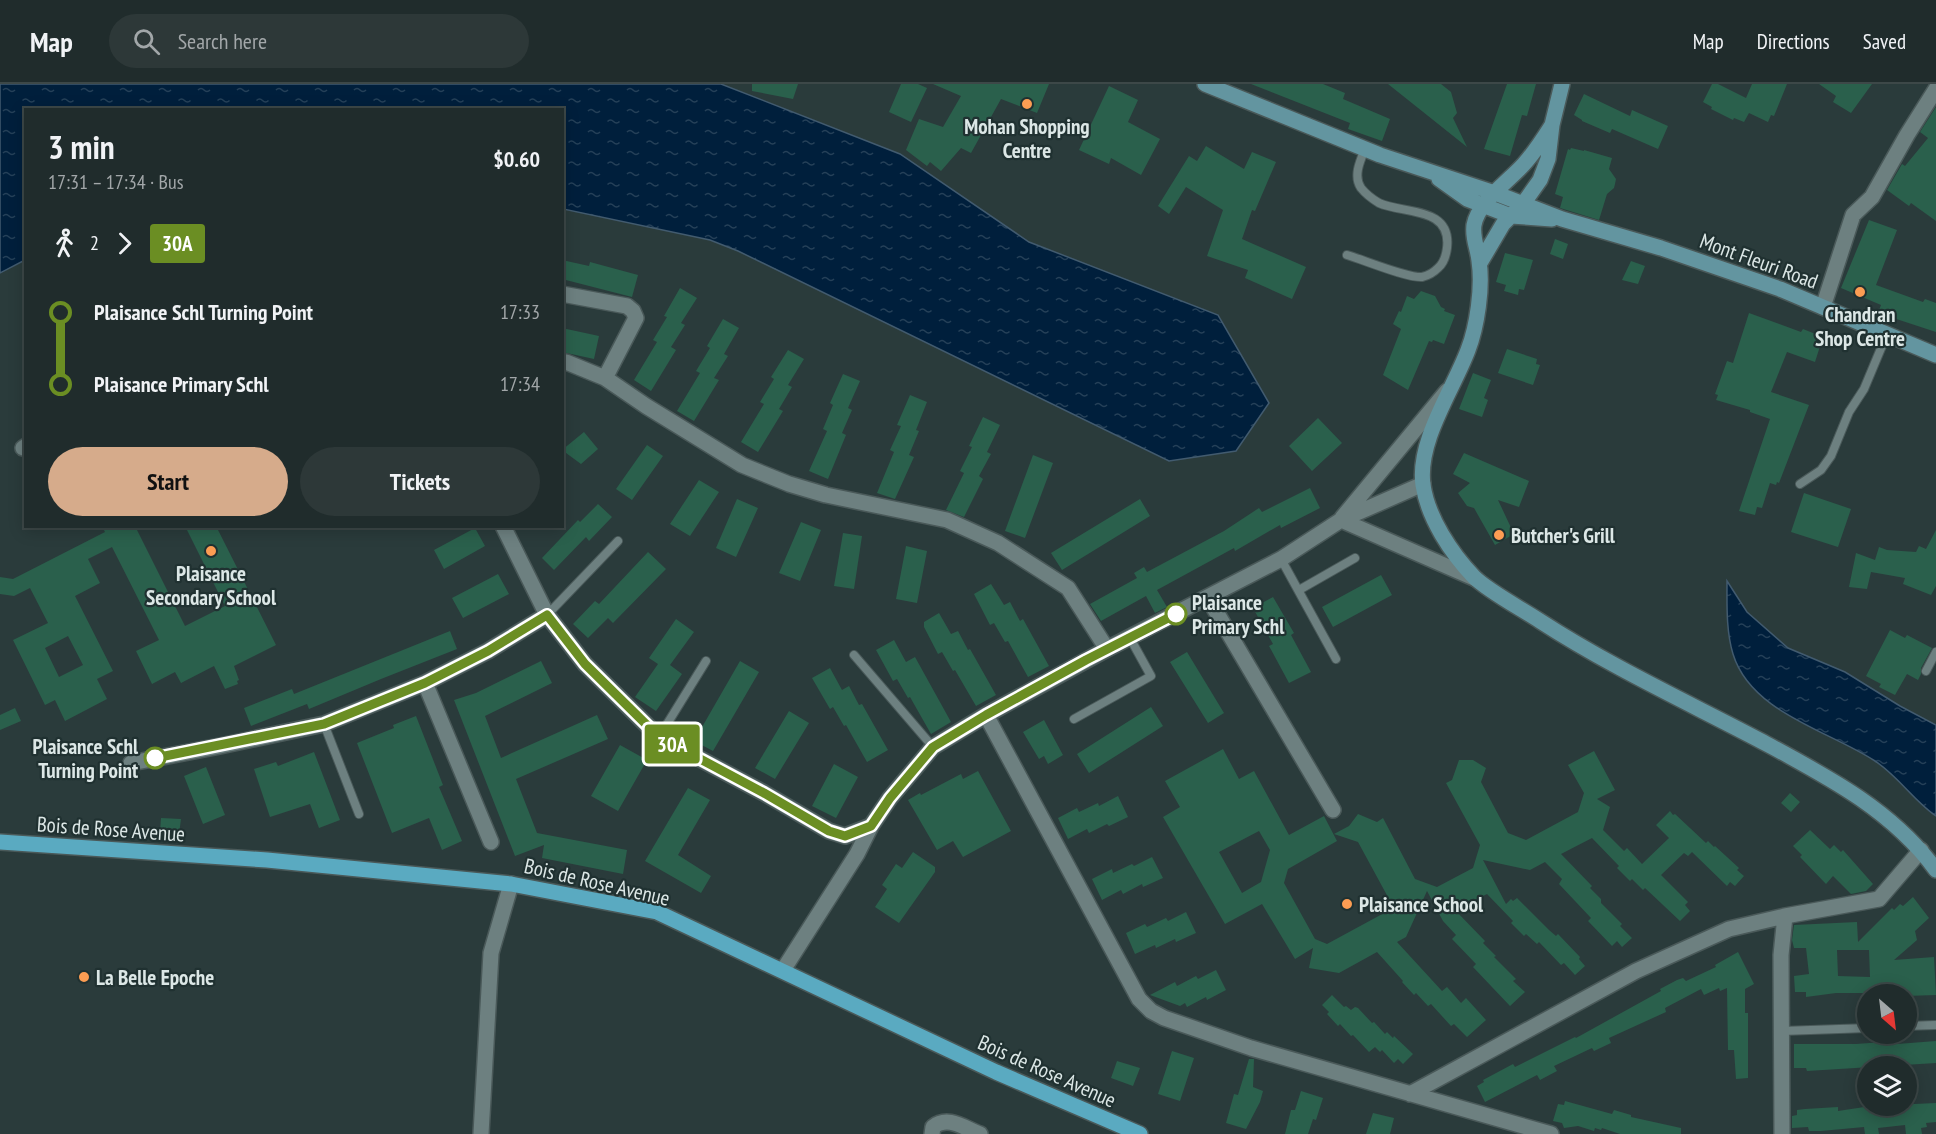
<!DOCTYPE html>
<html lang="en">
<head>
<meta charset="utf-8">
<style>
  body { margin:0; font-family:"PT Sans Narrow",sans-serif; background:#2d3838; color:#f1f3f6; height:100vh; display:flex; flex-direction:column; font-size:22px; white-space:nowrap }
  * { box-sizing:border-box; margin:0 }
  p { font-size:20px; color:#a2a7a9 }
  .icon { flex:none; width:33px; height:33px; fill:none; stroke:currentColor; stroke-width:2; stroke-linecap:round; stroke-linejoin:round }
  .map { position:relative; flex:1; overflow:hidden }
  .details { position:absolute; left:24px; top:24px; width:540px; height:420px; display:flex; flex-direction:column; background:#202c2c; border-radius:0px; box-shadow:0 3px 15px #0003,0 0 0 2px #3d4848 }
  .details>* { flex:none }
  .badge { padding:0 12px; border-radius:4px; font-size:21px; line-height:39px }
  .needle { width:39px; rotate:152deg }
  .fabs { position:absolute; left:1857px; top:900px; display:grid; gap:12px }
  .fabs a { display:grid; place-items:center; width:60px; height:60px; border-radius:50%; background:#202c2c; box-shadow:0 3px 15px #0003,0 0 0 2px #3d4848; font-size:30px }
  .map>.badge { position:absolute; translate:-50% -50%; box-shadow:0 0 0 3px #fff }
  .legs { display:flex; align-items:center; gap:9px; height:66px; padding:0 24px; font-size:20px }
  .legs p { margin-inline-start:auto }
  .overview { display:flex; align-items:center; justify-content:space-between; height:102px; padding:0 24px }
  h1 { font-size:33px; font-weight:700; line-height:45px }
  .primary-button { display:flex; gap:12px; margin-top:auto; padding:12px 24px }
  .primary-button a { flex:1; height:69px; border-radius:36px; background:#d6ab8b; color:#111; font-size:24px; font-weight:700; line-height:69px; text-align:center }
  .primary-button a+a { background:#2d3838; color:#f1f3f6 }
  ul { padding:0 24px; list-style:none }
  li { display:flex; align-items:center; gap:21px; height:72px; font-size:22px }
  li i { display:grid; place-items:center; width:9px; height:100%; margin:0 8px; background:currentColor }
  li i::after { content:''; width:15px; height:15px; margin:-8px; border:4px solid; border-radius:50%; background:#202c2c }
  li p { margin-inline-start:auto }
  li:first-child i { background:linear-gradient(#0000 50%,currentColor 0) }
  li:last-child i { background:linear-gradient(currentColor 50%,#0000 0) }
  header { display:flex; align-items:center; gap:36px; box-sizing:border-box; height:84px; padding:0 30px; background:#202c2c; border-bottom:2px solid #3d4848 }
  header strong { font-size:28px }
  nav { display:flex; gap:33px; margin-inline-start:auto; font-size:21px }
  .search { width:420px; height:54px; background:#2d3838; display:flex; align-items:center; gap:15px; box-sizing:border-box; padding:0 21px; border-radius:33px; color:#a2a7a9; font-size:22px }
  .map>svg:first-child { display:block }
  .water { fill:url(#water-ripples); stroke:#425b6f; stroke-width:1.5 }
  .building { fill:#2a604c; fill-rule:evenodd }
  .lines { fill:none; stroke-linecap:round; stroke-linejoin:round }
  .service-casing { stroke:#4a5959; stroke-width:10 }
  .minor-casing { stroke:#4a5959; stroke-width:18 }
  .secondary-casing { stroke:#4a5959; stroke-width:18 }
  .primary-casing { stroke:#4a5959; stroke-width:18 }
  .service { stroke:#6d8080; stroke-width:8 }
  .minor { stroke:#6d8080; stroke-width:15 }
  .secondary { stroke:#6395a0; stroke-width:15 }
  .primary { stroke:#5aaac1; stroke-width:15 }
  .line-1-casing { stroke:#fff; stroke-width:14 }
  .line-1 { stroke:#6b8e23; stroke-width:9 }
  .poi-dot { fill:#fc9d53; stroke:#203131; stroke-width:2 }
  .stop-1-dot { fill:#fff; stroke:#6b8e23; stroke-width:3 }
  .labels { text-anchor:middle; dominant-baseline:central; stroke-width:4.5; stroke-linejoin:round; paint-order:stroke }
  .poi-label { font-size:21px; font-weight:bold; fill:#dce7e6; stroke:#203131 }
  .street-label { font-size:21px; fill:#dce7e6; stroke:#203131 }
  .stop-label { font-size:21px; font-weight:bold; fill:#dce7e6; stroke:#203131; text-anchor:start }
</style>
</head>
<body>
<header>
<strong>Map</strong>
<div class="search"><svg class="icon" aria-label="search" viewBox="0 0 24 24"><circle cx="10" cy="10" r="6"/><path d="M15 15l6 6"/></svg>Search here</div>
<nav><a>Map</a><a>Directions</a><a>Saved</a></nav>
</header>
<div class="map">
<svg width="1936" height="1050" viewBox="0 0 1936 1050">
  <defs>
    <pattern id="water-ripples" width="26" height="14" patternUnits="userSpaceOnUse" patternTransform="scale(1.5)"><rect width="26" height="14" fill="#001f3c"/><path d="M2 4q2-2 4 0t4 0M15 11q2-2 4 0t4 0" fill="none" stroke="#254058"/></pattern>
  </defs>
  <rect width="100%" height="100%" fill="#2a3b3b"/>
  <path class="water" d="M0,0H721L900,70L1029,158L1218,231L1269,319L1236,367L1169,377L738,167L710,156L563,125L562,26H26L25,176L0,189Z
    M1727,497L1747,528L1788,564L1845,588L1900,622L1936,641V732C1914,717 1898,692 1875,677C1830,647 1751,629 1733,570C1726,547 1727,521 1727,497Z"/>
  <path class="building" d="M752,0H798L793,15L752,7Z
    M901,0H918L927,4L911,38L889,28Z
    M933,0H1049L1037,29L1001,15L971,69L961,64L941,87L930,78L927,82L906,66L919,35L943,43L961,12Z
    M1251,0H1323L1345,9L1343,15L1390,35L1382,57L1348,45L1350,39Z
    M1388,0H1441L1451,8L1457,29L1453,34L1467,63Z
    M1507,0H1536L1527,32L1522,31L1510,72L1484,65Z
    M1712,0H1718L1746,14L1752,0H1787L1774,32L1771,31L1768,38L1749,29L1744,38L1734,34L1733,36L1711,25L1712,23L1703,18Z
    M1819,0H1872L1851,29L1833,18L1836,12Z
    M1109,2L1138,16L1128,38L1160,55L1141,91L1111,74L1109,80L1079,66Z
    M1584,10L1630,32L1632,26L1668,42L1658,65L1612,45L1610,49L1582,37V36L1574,31Z
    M1936,23V137L1911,119L1909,122L1887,106L1902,80L1905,82L1928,54L1920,48Z
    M1206,62L1244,85L1252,68L1276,78L1255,127L1252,126L1242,155L1306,183L1292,215L1245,194L1248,186L1207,172L1223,126L1186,103L1169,130L1158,122L1189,72L1197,77Z
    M1571,64L1584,67V66L1612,74L1609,85L1616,95L1615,100L1614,104L1607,110L1599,136L1560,124L1563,113L1555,110L1568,65L1570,66Z
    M1869,136L1897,146L1876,201L1923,218L1925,215L1936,219V248L1878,229L1881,221L1841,204Z
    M1555,155L1568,160L1563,175L1550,170Z
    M1505,169L1533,176L1524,206L1519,205L1518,211L1504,207L1506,201L1496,198Z
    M562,176L589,182L590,178L638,191L632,213L562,195Z
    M1631,177L1645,182L1638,200L1622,196Z
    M680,204L697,214L681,239L685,241L671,263L676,266L651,307L634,296L657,258L653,256L667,233L664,232Z
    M1421,207L1435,212L1441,223L1445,225L1444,227L1455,231L1444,260L1433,256L1432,258L1429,257L1408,306L1383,291L1401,245L1393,240L1399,227L1401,228L1407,212L1414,215Z
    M1749,229L1801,248L1803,245L1823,253L1815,278L1787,268L1771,308L1809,321L1779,399L1777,398L1776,401L1770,399L1762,424L1757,423L1755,431L1739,427L1770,335L1750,328V326L1716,316L1718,311L1715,310L1727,277L1733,279Z
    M723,235L739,244L724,270L728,272L714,294L719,296L694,337L677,327L700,289L696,287L710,264L707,262Z
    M562,244L599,252L594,275L562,268Z
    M1507,265L1537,275L1536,280L1540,281L1533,301L1498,289Z
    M788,266L804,275L788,301L792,303L779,325L783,327L758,368L741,358L764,320L760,318L774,295L771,293Z
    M1473,289L1491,296L1484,314L1488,316L1482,333L1459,325Z
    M843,290L860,297L848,324L852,326L842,349L846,351L828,395L809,387L827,347L823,345L833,321L830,319Z
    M910,311L927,318L916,346L919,347L909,371L914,373L895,415L877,409L894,368L890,366L901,342L897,341Z
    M983,333L1000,341L987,368L991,370L979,392L983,395L964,433L946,426L964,389L960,387L972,363L969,362Z
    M1318,334L1342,359L1312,387L1289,362Z
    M584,348L598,365L581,380L562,366Z
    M647,361L663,372L632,416L616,405Z
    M1464,369L1529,397L1519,423L1498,416L1514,450L1495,461L1474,424L1467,422L1458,409L1470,399L1453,390Z
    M1033,371L1053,379L1025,454L1005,447Z
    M699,396L719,408L690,452L670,440Z
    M1310,404L1320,424L1281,444L1280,441L1235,467L1234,464L1157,506L1167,523L1155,529L1146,512L1101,537L1090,520L1137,494L1134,489L1144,483L1147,488L1224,447L1259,424L1262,428Z
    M1804,409L1851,425L1838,463L1791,448Z
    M737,415L758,424L736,473L716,464Z
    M1140,415L1150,432L1062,486L1051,469Z
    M598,420L612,433L589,457L586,453L554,486L542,474L578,436L580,438Z
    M801,438L821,446L800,497L779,489Z
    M102,442H135L185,542L225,522L185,442H216L276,561L234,582L239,596L237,597L238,600L225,605L214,582L181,599L175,588L152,600L136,567L159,556L112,463L88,475L100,499L75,512L113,587L97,595L107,615L65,637L55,616L45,621L13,556L48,539L30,504L14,512L0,510V493L13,495L105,448ZM68,552L83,581L59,593L45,564Z
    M475,444L485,462L444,485L434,466Z
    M1936,446V502L1931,511L1903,500L1905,494L1871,488L1867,505L1849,503L1856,469L1875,476L1879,463L1887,466L1916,468L1919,462L1926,465Z
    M843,449L862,452L854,505L834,502Z
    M906,462L927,467L917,519L896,515Z
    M648,468L666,485L613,539L608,534L588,554L573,540L595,517L599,520Z
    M498,490L509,510L463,534L452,514Z
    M1381,491L1392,511L1333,543L1322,523Z
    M991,500L1004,521L1010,518L1020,537L1023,535L1049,582L1028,593L1008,557L1005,558L994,539L990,541L974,510Z
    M1273,513L1294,549L1291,551L1311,588L1289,599L1269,562L1273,560L1253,524Z
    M939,529L951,550L958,547L968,566L970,565L996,611L976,622L955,586L953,587L942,568L938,570L924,543V538Z
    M676,535L694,548L670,581L682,590L656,627L635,613L658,580L649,574Z
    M1890,546L1905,554L1907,551L1932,564L1921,584V590L1918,596L1907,590L1895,611L1879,603L1881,600L1866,592Z
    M450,547L457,565L381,595L309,625L307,620L251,642L244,624L292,605L294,610Z
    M894,556L906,578L915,573L951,638L931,650L910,613L908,614L897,595L893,597L876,566Z
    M1187,568L1224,629L1208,639L1170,578Z
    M541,577L552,599L485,632L501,674L597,631L608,655L516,695L537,749L627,766L623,790L542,774L544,761L515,772L454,616L476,609Z
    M740,577L759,588L713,667L694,657Z
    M830,584L842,606L849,602L859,621L862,620L888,666L867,678L846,641L844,642L833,623L830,625L812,594Z
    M1151,623L1163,642L1089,689L1077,670Z
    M15,624L21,637L0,646V631Z
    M789,627L809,639L775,695L755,684Z
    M416,632L443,701L439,703L462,757L442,766L429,734L392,749L357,659L394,644L393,641Z
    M1044,636L1063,671L1048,680L1044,672L1039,675L1023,648Z
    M620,661L647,676L618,727L591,712Z
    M1223,665L1239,695L1254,687L1289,751L1324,732L1337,757L1288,785L1284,799L1315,855L1327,860L1386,828L1389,815L1358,758L1334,750L1349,742L1358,730L1377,738L1383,734L1415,795L1437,803L1473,784L1480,761L1446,699L1452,696L1459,676H1473L1486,684L1481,698L1508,749L1526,756L1578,728L1584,709L1568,681L1594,667L1615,706L1597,715L1610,723L1603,746L1624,767L1627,764L1642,780L1669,754L1656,741L1670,727L1673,731L1675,730L1706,759L1708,757L1714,763L1715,762L1739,784L1737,786L1744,792L1735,802L1730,798L1727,802L1692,768L1688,772L1684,769L1661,791L1688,818L1685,821L1690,827L1680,837L1645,804L1643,806L1632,795L1630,797L1617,784L1619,782L1592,754L1561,770L1592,802L1590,804L1601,815V819L1622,840L1620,842L1632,854L1622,863L1617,857L1612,862L1588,837L1591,834L1559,800L1562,795L1545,778L1530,786L1483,776L1506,820L1511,815L1513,817L1517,814L1549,846L1556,852L1558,850L1580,873L1579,875L1585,882L1575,891L1564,879L1561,881L1539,858L1537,860L1526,850L1524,852L1511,839L1513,837L1487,810L1455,826L1485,857L1483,859L1496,872L1494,873L1516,895L1513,897L1525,908L1510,922L1473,883L1476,880L1452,855L1456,851L1443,837L1427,807L1406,853L1397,858L1442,907L1447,903L1461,919L1466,914L1486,936L1467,953L1454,940L1451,942L1431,920L1428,922L1416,909L1414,911L1402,898L1403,897L1377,868L1339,889L1309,884L1313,864L1295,875L1262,820L1225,840L1163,733L1180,723L1165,697ZM1259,747L1270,766L1261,798L1242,809L1219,768Z
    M314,668L340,736L319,744L310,720L270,733L254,685L276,678L278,682Z
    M834,680L858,693L836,734L812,722Z
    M206,683L225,731L203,740L184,692Z
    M978,687L1011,747L963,773L953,757L937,766L908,716L920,709L921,711L961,690L963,695Z
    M688,704L710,716L678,771L711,792L701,809L645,777Z
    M1790,709L1800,718L1791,728L1781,719Z
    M1118,712L1128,733L1109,742L1107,740L1089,749L1087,745L1068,755L1058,734L1077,724L1079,728L1098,719L1099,722Z
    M161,734L181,735L179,750L160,748Z
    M1810,746L1830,765L1834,761L1841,768L1843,766L1873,800L1866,807L1851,810L1833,792L1826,800L1800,773L1802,771L1793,762Z
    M913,768L935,783V788L899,839L875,823L887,805L882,801L896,780L902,784Z
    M1152,773L1163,794L1143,803L1142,800L1123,810L1121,806L1102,816L1092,795L1112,785L1113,789L1132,780L1134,782Z
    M1913,813L1929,834L1915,847L1917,856L1894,876L1934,873L1936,911L1906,912V910H1872L1871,909H1836L1806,913V908H1795L1794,892L1809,890L1806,864H1794L1792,856L1794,841L1857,838L1858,858L1892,824L1894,826L1900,820L1903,822ZM1837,866H1869L1870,893L1838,892Z
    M1186,828L1196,849L1176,858L1175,855L1156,864L1155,861L1135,870L1126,849L1145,840L1147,843L1166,834L1168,837Z
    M1738,868L1754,900L1745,905V929H1748V994L1736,995L1734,966H1728L1727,904L1720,907L1719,904L1704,911L1701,905L1665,924L1666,928L1609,954L1611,959L1594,967L1592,964L1554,982L1557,987L1540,996L1537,991L1485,1018L1477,1002L1484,998L1483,996L1513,980L1515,983L1575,953L1576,954L1661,907L1660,905L1677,896L1683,894L1686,897L1716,883L1715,881Z
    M1216,886L1226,906L1207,916L1206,913L1187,923L1185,919L1180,922L1150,911L1175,898L1177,902L1196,892L1198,895Z
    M1332,911L1344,923L1346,922L1351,926L1355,923L1358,924L1372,939L1374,938L1385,950L1387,948L1393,954L1394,952L1413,970L1403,980L1398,975L1394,979L1382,966L1380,968L1375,963L1369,968L1353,951L1351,952L1340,940L1338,942L1327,930L1329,928L1322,921Z
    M1897,957V960L1936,957V979L1807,987L1806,984H1794V960H1856Z
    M1172,967L1194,974L1180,1017L1158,1010Z
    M1249,975H1254L1253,1003L1263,1007L1260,1018L1246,1045L1226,1039L1234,1010L1238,1011Z
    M1117,977L1140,984L1133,1002L1111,994Z
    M1301,1007L1323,1014L1316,1036L1313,1035L1308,1050H1285L1291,1026H1295Z
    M1565,1017L1612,1030L1614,1026L1631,1031V1033L1681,1044V1050H1620L1602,1044L1601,1046L1595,1044L1594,1047L1578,1042L1564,1044L1562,1039L1553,1037L1558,1020L1564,1021Z
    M1936,1019V1038L1926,1039L1927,1043L1921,1044L1922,1050H1906L1905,1041L1878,1044L1879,1050H1865L1864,1043L1821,1047H1809L1808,1043L1792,1044V1032L1797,1031V1026L1805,1025L1838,1023V1027L1871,1022Z
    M1373,1029L1394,1034L1390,1050H1366Z"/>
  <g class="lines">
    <g class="service-casing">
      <path id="service" d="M1347,171C1364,176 1407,194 1422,193C1427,192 1434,188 1438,184C1444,179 1446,172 1447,164C1452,122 1403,130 1379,119C1374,116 1365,109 1361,104C1353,92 1360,77 1365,65
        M1800,400L1821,386L1831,372L1849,328L1864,305L1887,250
        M1281,475L1336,575
        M1299,506L1355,474
        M547,531L618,457
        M854,571L933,663
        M1926,587L1936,568
        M1074,635L1151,592L1130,554
        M324,640L359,730
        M659,653L706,577
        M1906,942L1936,941
        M1782,947L1868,944"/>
    </g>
    <g class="minor-casing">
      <path id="minor" d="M562,210L627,222L633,227L636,234L605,294
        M1823,223L1853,131L1872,113L1907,51L1936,5
        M562,278H566L605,294L646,322L742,381L789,400L826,411L947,436L998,459L1068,504L1107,565
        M23,364L26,362
        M1342,434L1447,307
        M1341,436L1476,495
        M503,442L547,531L585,580L659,653L764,709L829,747L845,752L871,742L890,714L933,663L986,631L1107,565L1281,475L1341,436L1423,400
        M1208,514L1333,726
        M425,599L491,758
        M986,631L1139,915L1151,927L1164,934L1251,964L1551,1050
        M131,679L220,662L324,640L425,599L488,567L547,531
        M785,883L857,770L871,742
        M1410,1010L1636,887L1729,845L1785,832
        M481,1050L491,869L511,800
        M932,1050L933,1043C948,1031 964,1044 980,1050
        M1782,1050L1781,871L1785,832L1879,815L1921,766"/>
    </g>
    <g class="secondary-casing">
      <path id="secondary" d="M1205,0L1380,71L1495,109L1562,135L1661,164L1780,205L1936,271
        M1552,41C1543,55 1535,68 1524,80C1509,97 1478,118 1474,141C1472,154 1478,165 1479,177C1483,203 1477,243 1468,266C1453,306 1417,357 1423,401C1428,434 1451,469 1474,493C1488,507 1522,525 1540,537C1611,583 1689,619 1763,658C1828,693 1892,726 1936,786
        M1439,95L1467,115L1511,132L1552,135
        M1480,179L1503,140L1523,120L1540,96L1548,75L1552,41L1562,0"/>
    </g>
    <g class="primary-casing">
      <path id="primary" d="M0,758L267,776L511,800L657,828L996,988L1140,1050"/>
    </g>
    <use href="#service" class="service"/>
    <use href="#minor" class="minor"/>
    <use href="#secondary" class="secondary"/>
    <use href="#primary" class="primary"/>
  </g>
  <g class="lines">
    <g class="line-1-casing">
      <path id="line-1" d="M155,674L324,640L425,599L488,567L547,531L585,580L659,653L764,709L829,747L845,752L871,742L890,714L933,663L986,631L1086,576L1176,530"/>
    </g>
    <use href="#line-1" class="line-1"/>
  </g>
  <g class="poi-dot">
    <circle cx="1027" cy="20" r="6"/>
    <circle cx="1860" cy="208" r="6"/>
    <circle cx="1499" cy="451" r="6"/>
    <circle cx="211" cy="467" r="6"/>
    <circle cx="1347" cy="820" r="6"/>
    <circle cx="84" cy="893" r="6"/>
  </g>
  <g class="stop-1-dot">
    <circle cx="1176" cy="530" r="10"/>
    <circle cx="155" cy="674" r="10"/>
  </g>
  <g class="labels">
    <g class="poi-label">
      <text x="1027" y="42">Mohan Shopping<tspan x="1027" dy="24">Centre</tspan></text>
      <text x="1860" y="230">Chandran<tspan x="1860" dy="24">Shop Centre</tspan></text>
      <text x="1511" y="451" text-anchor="start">Butcher's Grill</text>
      <text x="211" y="489">Plaisance<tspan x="211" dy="24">Secondary School</tspan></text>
      <text x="1359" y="820" text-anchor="start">Plaisance School</text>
      <text x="96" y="893" text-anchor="start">La Belle Epoche</text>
    </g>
    <g class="street-label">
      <text transform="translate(1759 177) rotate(20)">Mont Fleuri Road</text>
      <text transform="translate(111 745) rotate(4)">Bois de Rose Avenue</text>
      <text transform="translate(597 798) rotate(13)">Bois de Rose Avenue</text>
      <text transform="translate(1047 987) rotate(24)">Bois de Rose Avenue</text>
    </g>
    <g class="stop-label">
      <text x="1192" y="518">Plaisance<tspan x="1192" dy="24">Primary Schl</tspan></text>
      <text x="138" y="662" text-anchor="end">Plaisance Schl<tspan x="138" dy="24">Turning Point</tspan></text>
    </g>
  </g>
</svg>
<div class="fabs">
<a><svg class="needle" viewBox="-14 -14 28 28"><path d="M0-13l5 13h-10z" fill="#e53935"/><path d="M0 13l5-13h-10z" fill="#a2a7a9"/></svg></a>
<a><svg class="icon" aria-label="layers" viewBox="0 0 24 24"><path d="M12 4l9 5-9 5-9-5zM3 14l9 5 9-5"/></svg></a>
</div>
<b class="badge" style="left:672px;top:660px;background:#6b8e23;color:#fff">30A</b>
<section class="details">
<div class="overview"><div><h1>3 min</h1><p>17:31 – 17:34 · Bus</p></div><b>$0.60</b></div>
<div class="legs"><svg class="icon" aria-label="walk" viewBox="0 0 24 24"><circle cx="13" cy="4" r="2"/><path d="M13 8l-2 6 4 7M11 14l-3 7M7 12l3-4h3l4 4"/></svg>2<svg class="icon" aria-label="forward" viewBox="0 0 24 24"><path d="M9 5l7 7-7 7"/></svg><b class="badge" style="background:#6b8e23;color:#fff">30A</b></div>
<ul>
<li><i style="color:#6b8e23"></i><b>Plaisance Schl Turning Point</b><p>17:33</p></li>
<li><i style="color:#6b8e23"></i><b>Plaisance Primary Schl</b><p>17:34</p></li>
</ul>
<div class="primary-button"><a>Start</a><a>Tickets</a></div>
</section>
</div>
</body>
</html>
